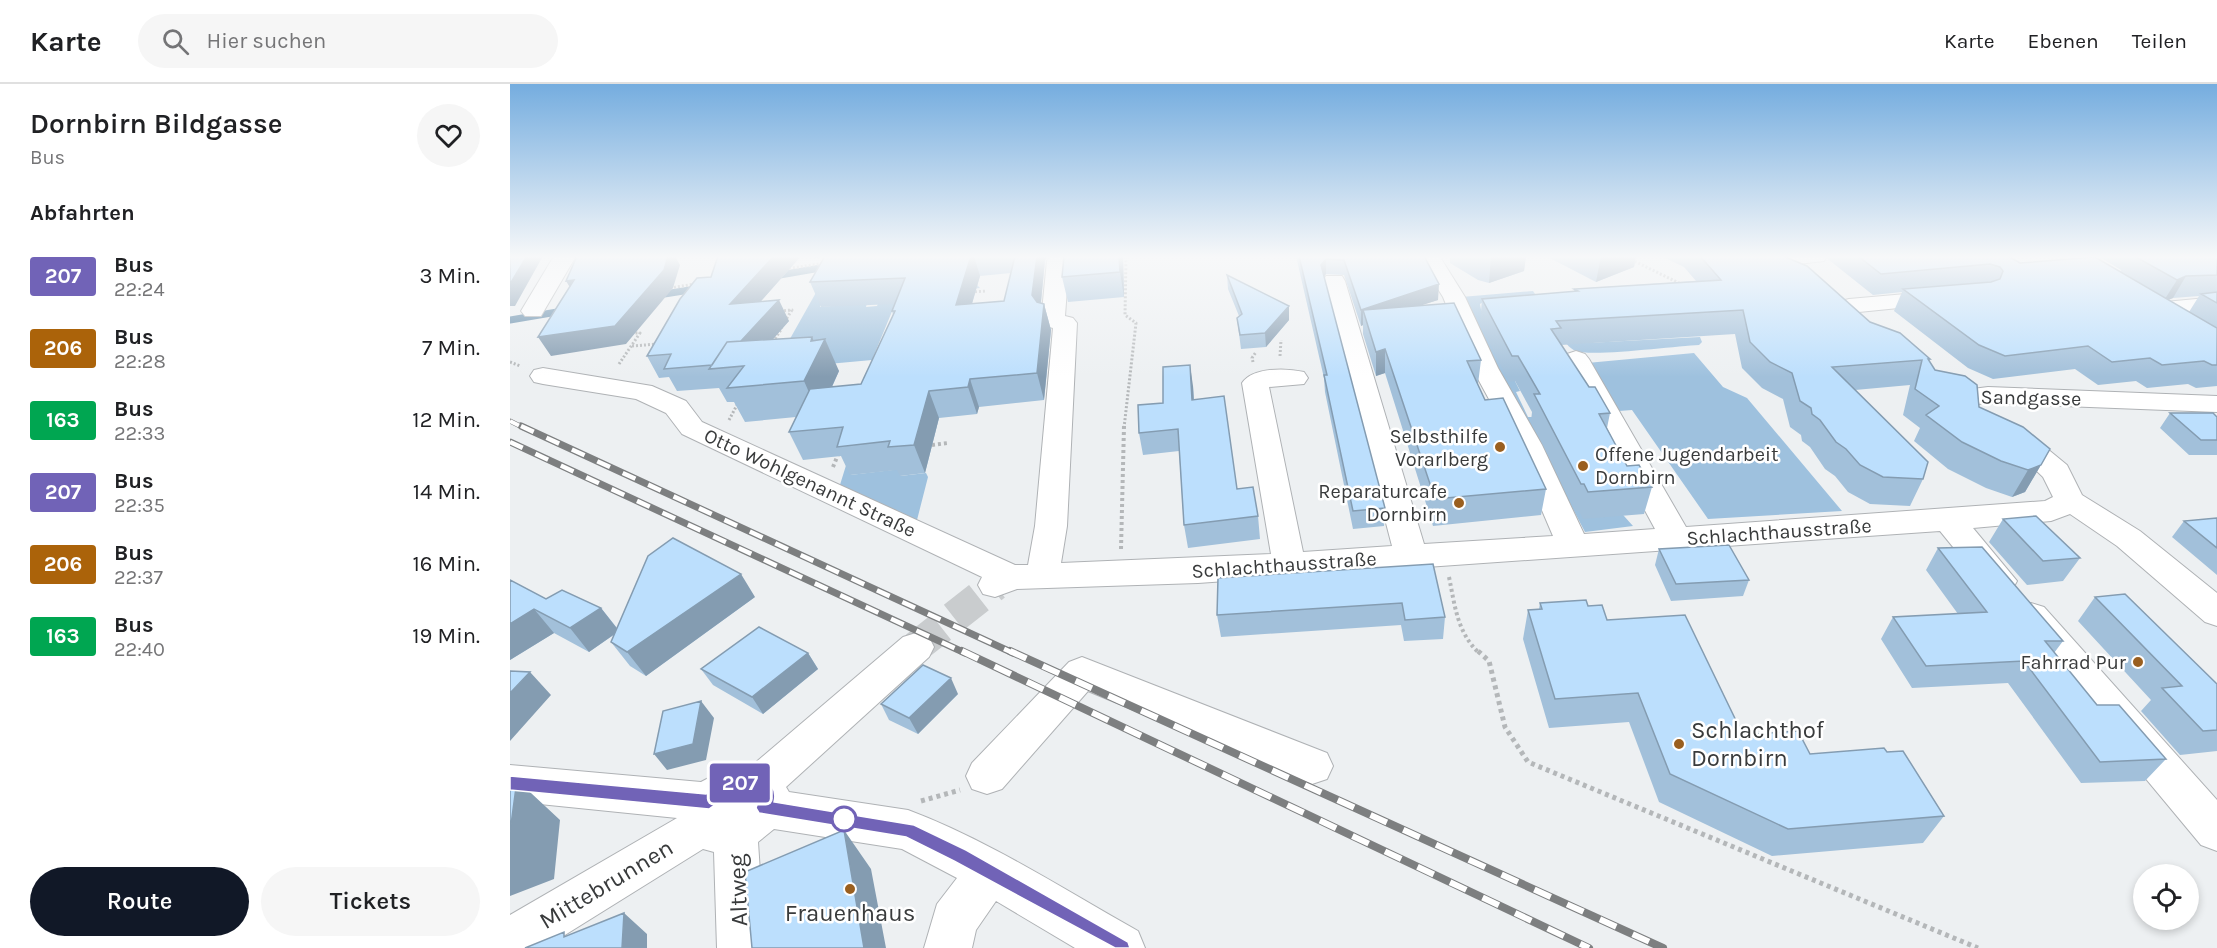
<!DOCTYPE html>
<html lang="de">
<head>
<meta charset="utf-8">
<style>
  body { margin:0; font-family:Karla,sans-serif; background:#f6f6f6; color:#202124; height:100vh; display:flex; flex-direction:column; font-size:22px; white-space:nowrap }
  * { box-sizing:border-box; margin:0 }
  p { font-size:20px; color:#757577 }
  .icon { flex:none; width:33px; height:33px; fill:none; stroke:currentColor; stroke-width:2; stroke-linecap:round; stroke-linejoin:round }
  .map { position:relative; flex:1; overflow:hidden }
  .panel { display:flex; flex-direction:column; background:#fff; width:510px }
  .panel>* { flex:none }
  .badge { padding:0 12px; border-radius:4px; font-size:21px; line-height:39px }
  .controls { position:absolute; left:1623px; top:780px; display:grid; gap:12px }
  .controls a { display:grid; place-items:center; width:66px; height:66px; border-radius:50%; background:#fff; box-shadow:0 3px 9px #0003; font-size:30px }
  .map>.badge { position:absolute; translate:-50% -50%; box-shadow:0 0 0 3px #fff }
  h2 { padding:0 30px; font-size:22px; line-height:54px }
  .round { display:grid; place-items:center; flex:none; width:63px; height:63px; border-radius:32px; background:#f6f6f6 }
  .headline { display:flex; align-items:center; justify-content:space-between; height:102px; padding:0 30px }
  h1 { font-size:28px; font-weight:600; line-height:45px }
  .button { display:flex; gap:12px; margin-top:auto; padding:12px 30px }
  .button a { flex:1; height:69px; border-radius:36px; background:#111827; color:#fff; font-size:24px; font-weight:600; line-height:69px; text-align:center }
  .button a+a { background:#f6f6f6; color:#202124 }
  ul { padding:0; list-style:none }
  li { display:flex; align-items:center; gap:18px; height:72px; padding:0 30px }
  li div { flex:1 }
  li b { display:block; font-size:22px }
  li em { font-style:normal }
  li .badge { min-width:66px; font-weight:700; text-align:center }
  header { display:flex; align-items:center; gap:36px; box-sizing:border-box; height:84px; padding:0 30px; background:#fff; border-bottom:2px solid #e0e0e0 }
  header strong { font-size:28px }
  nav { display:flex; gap:33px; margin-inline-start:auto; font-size:21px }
  .search { width:420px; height:54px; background:#f6f6f6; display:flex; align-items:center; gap:15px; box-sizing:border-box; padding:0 21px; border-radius:33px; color:#757577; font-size:22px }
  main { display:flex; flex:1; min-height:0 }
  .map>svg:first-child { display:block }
  .green { fill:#9ec1de }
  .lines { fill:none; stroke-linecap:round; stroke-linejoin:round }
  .stream { stroke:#5a84a4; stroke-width:7 }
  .minor-tunnel { stroke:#c9ccce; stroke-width:32; stroke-dasharray:32 16; stroke-linecap:butt }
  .minor-casing { stroke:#afb2b5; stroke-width:2 }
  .path-far2 { stroke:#b4b7b9; stroke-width:3; stroke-dasharray:2 2; stroke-linecap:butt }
  .path-far1 { stroke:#b4b7b9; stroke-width:4; stroke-dasharray:3 3; stroke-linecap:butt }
  .path { stroke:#b4b7b9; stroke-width:5; stroke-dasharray:4 4; stroke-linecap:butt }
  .minor { fill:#fff; fill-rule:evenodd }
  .rail-far2-casing { stroke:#7d7f80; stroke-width:5 }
  .rail-far1-casing { stroke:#7d7f80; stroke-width:7 }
  .rail-casing { stroke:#7d7f80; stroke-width:8 }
  .rail-far2 { stroke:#fff; stroke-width:4; stroke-dasharray:10; stroke-linecap:butt }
  .rail-far1 { stroke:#fff; stroke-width:4.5; stroke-dasharray:14; stroke-linecap:butt }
  .rail { stroke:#fff; stroke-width:6; stroke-dasharray:18; stroke-linecap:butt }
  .wall { fill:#a2c0da; fill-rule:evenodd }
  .shaded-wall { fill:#849cb1 }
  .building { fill:#bcdffd; stroke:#849cb1; stroke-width:1.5 }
  .line { fill:#7163b7; stroke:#fff; stroke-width:1.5 }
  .poi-dot { fill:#9a5f1f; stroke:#fff; stroke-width:2 }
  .stop-dot { fill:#fff; stroke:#7163b7; stroke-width:3 }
  .labels { text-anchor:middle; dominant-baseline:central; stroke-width:5; stroke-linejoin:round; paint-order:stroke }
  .street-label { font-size:20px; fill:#393b3c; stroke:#fff }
  .poi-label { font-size:20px; fill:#393b3c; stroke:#fff; text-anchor:end }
  .near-poi-label { font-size:24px; fill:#393b3c; stroke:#fff; text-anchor:start }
  .near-street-label { font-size:24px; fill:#393b3c; stroke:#fff }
</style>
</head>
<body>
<header>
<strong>Karte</strong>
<div class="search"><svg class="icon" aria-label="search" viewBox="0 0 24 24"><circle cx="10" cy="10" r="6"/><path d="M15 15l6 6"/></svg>Hier suchen</div>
<nav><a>Karte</a><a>Ebenen</a><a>Teilen</a></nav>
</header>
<main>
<section class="panel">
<div class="headline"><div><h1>Dornbirn Bildgasse</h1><p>Bus</p></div><a class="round"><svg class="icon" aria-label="heart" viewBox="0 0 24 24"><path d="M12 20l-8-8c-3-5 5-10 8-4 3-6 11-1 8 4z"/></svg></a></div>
<h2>Abfahrten</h2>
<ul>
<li><span class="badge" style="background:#7163b7;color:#fff">207</span><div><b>Bus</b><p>22:24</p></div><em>3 Min.</em></li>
<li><span class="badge" style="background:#ab630a;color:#fff">206</span><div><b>Bus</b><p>22:28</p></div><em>7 Min.</em></li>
<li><span class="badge" style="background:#00a651;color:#fff">163</span><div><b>Bus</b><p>22:33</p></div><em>12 Min.</em></li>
<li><span class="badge" style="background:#7163b7;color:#fff">207</span><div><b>Bus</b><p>22:35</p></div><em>14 Min.</em></li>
<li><span class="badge" style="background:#ab630a;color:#fff">206</span><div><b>Bus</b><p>22:37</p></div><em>16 Min.</em></li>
<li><span class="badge" style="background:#00a651;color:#fff">163</span><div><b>Bus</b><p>22:40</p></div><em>19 Min.</em></li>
</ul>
<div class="button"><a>Route</a><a>Tickets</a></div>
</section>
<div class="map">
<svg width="1707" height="864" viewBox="0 0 1707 864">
  <rect width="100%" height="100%" fill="#edf0f2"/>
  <path class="green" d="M417,172H465L463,174L442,176V173L428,174L424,186L416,187L414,193H421L420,196L412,197L409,206L467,201L470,204L399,211L396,210L400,196L378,198L383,186L372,187L371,190L327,194L322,202H328L322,214L314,215L310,223L357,219L356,223L367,222L375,204L388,205L390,208L362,276L263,285L317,189Z
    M1023,207L1034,223L1077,259L1190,253L1192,258L1189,261C1166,262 1082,273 1066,267C1051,261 1049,240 1038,230C1021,215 989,208 970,220L972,231L1010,307L1006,308L1018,333H1025L1123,442L1075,448L951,213Z
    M1184,269L1213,303L1237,314L1332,427L1198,435L1122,326L1109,327L1077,279Z
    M351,333L429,334L340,391L391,385L390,392L416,389L418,393L407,436L329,404Z"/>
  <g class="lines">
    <path class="stream" d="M264,192L316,183
      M148,211L186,205
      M0,236L53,227"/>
    <path class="minor-tunnel" d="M406,563L485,501"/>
    <g class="minor-casing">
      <path id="minor" d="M44,172H66L31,232H15L11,227Z
        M540,172H554L559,177L555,232L563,234L567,239L557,442L551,479L761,470L732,299C743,283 776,284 794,288L798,294L794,300L759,303L793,468L882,462L813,197L816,192H832L835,197L914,460L1043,452L1004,361L962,284L933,213L911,178L914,173H930L955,213L988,284L1032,361L1074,450L1145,445L1053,275L1057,270L1066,267L1075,270L1079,275L1176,443L1535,417L1543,413L1533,393L1488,350L1492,344L1502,342L1512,344L1557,381L1572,411L1630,447L1707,509V542L1695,538L1607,462L1560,430L1541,437L1463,444L1507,497L1502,506L1490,509L1478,506L1430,447L688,499L507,505L485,513L473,510L468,501L472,493L172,350L156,329L126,315L33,300L24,298L20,292L24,286L33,284L142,302L176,317L192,338L505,481H518L525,442L543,244L535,242L531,237L537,177Z
        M1270,172H1317L1314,177L1279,181L1271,180L1268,175Z
        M1430,207L1438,209L1441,214L1438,219L1339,229L1331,227L1327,222L1331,217L1339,215Z
        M1707,213V227L1663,230L1655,228L1651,223L1655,218Z
        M1478,303L1707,312V328L1478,319L1456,321L1447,319L1443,313L1447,307Z
        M1521,519L1534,523L1707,716V767L1691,761L1508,541L1503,532L1508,523Z
        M406,549L419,553L424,563L419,573L276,703L279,708L398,726C478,756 553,805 628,847L635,864H565L486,817L466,846L462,864H414L427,820L447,794L392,765L264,745L248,758L255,864H207L204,768L193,765L34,864H0V831L167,734L0,717V681L191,698L212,687L245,679L393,553Z
        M572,573L817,669L823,682L817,695L802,700L578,607L492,705L477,710L462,705L456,692L462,679L559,578Z"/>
    </g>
    <path class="path-far2" d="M1114,172L1175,202
      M275,185L315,179
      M160,204L185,200
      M461,208L477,207
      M270,227L282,226L275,237
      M263,258L272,244
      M122,262L148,260
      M770,272L771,256
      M0,278L10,282
      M743,278L742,274L746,268
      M109,280L130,249H121
      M219,336L228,319
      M614,344L626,239L615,231L616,172"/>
    <path class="path-far1" d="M422,361L438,359
      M323,383L329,368
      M611,465L614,342
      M939,493C945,522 947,548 969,569"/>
    <path class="path" d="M968,567L979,577L995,643L1018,678L1468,864
      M411,717L450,706"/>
    <use href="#minor" class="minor"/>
    <g class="rail-far2-casing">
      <path id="rail-far2" d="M0,337L14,344"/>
    </g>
    <g class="rail-far1-casing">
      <path id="rail-far1" d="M11,342L503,569
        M0,358L455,569"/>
    </g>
    <g class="rail-casing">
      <path id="rail" d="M452,567L1079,864
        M500,567L1153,864"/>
    </g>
    <use href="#rail-far2" class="rail-far2"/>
    <use href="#rail-far1" class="rail-far1"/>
    <use href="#rail" class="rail"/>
  </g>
  <path class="wall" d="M208,172H291L251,217L279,237L262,256L302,253L304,256L329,287L322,303L351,300L383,231L382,227L385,220L311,223L300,198L315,173L305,174L304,172H538L535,176L531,219L534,220L541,246L534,316L469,323L467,330L429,334L415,389L390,392L387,386L340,391L331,372L293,376L279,348L286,333L235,338L224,318H217L209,304L167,307L159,293L149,294L137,272L201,193ZM501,189L494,217L462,220L470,192Z
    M613,172L614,213L558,218L552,193Z
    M786,172H914L928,216L911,221L971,276L968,300V301L975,316L1036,405L1031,431L923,442L875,289L866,292L853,250V241L851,242L834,191L816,190L814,193L875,424L874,442L843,445L815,308L814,294Z
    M940,172H1016L1014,187L979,199L968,196L940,179Z
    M1036,172H1126L1124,183L1086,198Z
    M1151,172H1273L1360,238L1420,275L1419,277L1425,286L1469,323L1540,365L1515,408L1502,413L1476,404L1438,385L1404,357L1410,344L1393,331L1400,301L1345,306L1413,395L1400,422L1360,420L1338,408L1325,392L1315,385L1300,363L1292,357L1291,351L1280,343L1273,315L1252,304L1232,284L1225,250L1051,261L1079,303L1100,329L1097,344L1117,382L1142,403L1134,430L1073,435L1069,427H1066L1021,337L1022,328L1005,297L999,298L970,240L972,215L1064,208V205L1186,197L1174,183Z
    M1314,172H1498L1510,179L1610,188L1611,186L1588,172H1707V302L1686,304L1678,300L1637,304L1626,297L1588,301L1565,285L1483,295L1458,284L1384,227L1392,208L1363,211ZM1689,212L1679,228L1658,216L1663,214Z
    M717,191L779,236L756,263L731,265L727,234L729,232L718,205Z
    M683,302L684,316L727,405L748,432L750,455L678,464L674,441L669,367L633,371L629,349L653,319Z
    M1660,329L1707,333V371H1679L1650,344Z
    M1707,434V491L1662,453L1674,437Z
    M1493,435L1570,474L1553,497L1517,501L1479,458Z
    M1428,464L1553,557L1544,569L1587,621L1656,675L1635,697L1571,699L1498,599L1402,604L1371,555L1383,533L1448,530L1416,486Z
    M1149,465L1239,496L1233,512L1161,517L1145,481Z
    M923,480L935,533L933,555L894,557L891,541L711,553L707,531Z
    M0,496L36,515L91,524L107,544L245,513L136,592L120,582L101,558L105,550L79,568L44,549L0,576Z
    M1585,513L1707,600V667L1670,671L1631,627L1641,616L1568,537Z
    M1030,519L1078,522L1097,536L1233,651L1300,670L1377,668L1434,732L1413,759L1262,772L1149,718L1119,638L1039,644L1013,555L1018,526L1029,525Z
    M298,569L308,585L253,630L203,601L191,585Z
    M448,610L408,650L379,636L371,620Z"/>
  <path class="shaded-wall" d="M17,172H33L5,222H0V200Z
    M158,172H165L170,181L163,204L116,260L41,272L28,253Z
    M264,172H291L230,241L220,220Z
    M304,172H320L305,174Z
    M461,172H464L470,192L454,247L446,221Z
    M527,172H538L535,176L529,237L522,211Z
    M609,172H613L614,213L610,188Z
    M981,172H1016L1014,187L979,199Z
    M1091,172H1126L1124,183L1086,198Z
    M816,175V190L811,196V181Z
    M1676,192L1663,214L1653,218L1667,196Z
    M64,196L67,215L56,197Z
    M929,200L928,216L857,239L853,226V241L851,242V226Z
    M269,216L279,237L236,286L234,282L209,281Z
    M534,220L541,246L534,316L527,289Z
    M779,222V236L756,263L755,249Z
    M302,253L309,268L315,255L329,287L309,331L294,297L301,257Z
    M875,265V289L866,292V268Z
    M680,281L683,302L685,338L682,316Z
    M460,295L469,323L467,330L458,303Z
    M419,307L429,334L415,389L404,361Z
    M1531,381L1515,408L1502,413L1518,386Z
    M231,490L245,513L136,592L117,568Z
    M91,524L109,547L79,568L60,544Z
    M24,525L44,549L0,576V540Z
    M298,569L308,585L253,630L242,613Z
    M20,588L41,611L0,657V609Z
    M441,594L448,610L408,650L399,634Z
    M191,617L204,634L196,676L157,686L144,670Z
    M7,696L50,736L44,795L0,812V748Z
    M334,746L361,785L376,864H354Z
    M114,829L137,850V864H112Z"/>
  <path class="building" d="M0,172H17L0,200Z
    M67,172H158L154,186L105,242L28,253L64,196L56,197Z
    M208,172H264L220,220L269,216L231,257L217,258L202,281L154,285L161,270L137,272L170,215L187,194L201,193Z
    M315,172H461L446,221L494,217L505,172H527L522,211L527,218L534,220L527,289L460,295L458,303L419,307L404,361L378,363L380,357L327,363L333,343L279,348L300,305L351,300L385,227H382L395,194L300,198Z
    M554,172H609L610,188L552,193Z
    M789,172H914L929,200L851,226L834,176L816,175L811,181L875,424L843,427L814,291H817Z
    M1190,172H1273L1297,182L1360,238L1390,249L1420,275H1418L1425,286L1455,292L1467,301L1469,323L1513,343L1540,365L1531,381L1518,386L1491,377L1452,358L1416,331L1429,322L1405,305L1412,276L1322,283L1418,378L1413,395L1373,393L1350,381L1336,365L1326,358L1310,336L1302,330L1301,324L1290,317L1282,289L1260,278L1240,258L1233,226L1046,237L1051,244L1041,245L1079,303H1085L1100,329L1089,330L1117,382L1129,381L1142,403L1078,408L1074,400H1071L1024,310H1030L1008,272H1002L972,215L1068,207L1064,205L1211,196Z
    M1348,172H1498L1510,179L1585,173L1707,244V281H1702L1694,277L1652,281L1640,274L1602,278L1578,262L1495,272L1469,261L1393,205L1481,198L1490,195L1493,187L1490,183L1480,180L1371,190Z
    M1624,172H1707V191L1676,192L1667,196Z
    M717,191L779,222L755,249L730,251L727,234L732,230Z
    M1707,208V219L1691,210Z
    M944,219L971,276L957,277L975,316L993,314L1036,405L925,415L875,265L866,268L853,226Z
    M302,253L301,257L315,255L294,297L217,304L234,282L199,285L217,258Z
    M680,281L682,316L714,312L727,405L743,403L748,432L674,441L668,345L629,349L628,321L653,319V283Z
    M1660,329H1703L1707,333V356H1691Z
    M1526,432L1570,474L1533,477L1493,435Z
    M1707,434V464L1674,437Z
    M163,454L231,490L117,568L101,558L138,472Z
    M1219,461L1239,496L1166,500L1149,465Z
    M1472,463L1553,557H1535L1587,621H1609L1656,675L1590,678L1514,577L1416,582L1383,533L1477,528L1428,464Z
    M923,480L935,533L895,536L892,519L707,531L708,494Z
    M0,496L36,515L52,506L91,524L60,544L24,525L0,540Z
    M1615,510L1707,600V646L1693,647L1652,604L1672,602L1585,513Z
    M1076,516L1078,522L1092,521L1097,536L1175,531L1233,651L1288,647L1300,670L1374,664L1377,668L1393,667L1434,732L1278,745L1160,690L1128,609L1045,615L1018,526L1032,525L1030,519Z
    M249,543L298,569L242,613L191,585Z
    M413,581L441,594L399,634L371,620Z
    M0,587L20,588L0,609Z
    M191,617L183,660L144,670L153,627Z
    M7,696L0,748V698Z
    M334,746L354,864H242L235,788Z
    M114,829L112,864H15L54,848V853Z"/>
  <linearGradient id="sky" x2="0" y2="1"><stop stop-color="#75addf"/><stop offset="0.59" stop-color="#f7f8f9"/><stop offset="1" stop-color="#f7f8f9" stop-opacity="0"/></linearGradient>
  <rect width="1707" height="293" fill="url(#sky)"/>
  <path class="line" d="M244,690C258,695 268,703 264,718L404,741L456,766L618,858L620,864H605L444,777L396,753L249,729L246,724L250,711L244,704L220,710L199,725L0,706V692L196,710L210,699Z"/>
  <g class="poi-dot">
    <circle cx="990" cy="363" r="6"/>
    <circle cx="1073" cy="382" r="6"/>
    <circle cx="949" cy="419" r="6"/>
    <circle cx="1628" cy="578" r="6"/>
    <circle cx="1169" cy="660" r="6"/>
    <circle cx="340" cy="805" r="6"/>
  </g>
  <circle class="stop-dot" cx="334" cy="735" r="12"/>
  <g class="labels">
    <g class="street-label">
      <text transform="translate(1521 314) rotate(1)">Sandgasse</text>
      <text transform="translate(300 399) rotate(25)">Otto Wohlgenannt Straße</text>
      <text transform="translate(1269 448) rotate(-4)">Schlachthausstraße</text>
      <text transform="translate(774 481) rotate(-4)">Schlachthausstraße</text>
    </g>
    <g class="poi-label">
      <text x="978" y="352">Selbsthilfe<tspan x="978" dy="23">Vorarlberg</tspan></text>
      <text x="1085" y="370" text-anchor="start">Offene Jugendarbeit<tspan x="1085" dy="23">Dornbirn</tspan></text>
      <text x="937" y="407">Reparaturcafe<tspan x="937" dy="23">Dornbirn</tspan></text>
      <text x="1616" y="578">Fahrrad Pur</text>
    </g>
    <g class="near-poi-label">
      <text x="1181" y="646">Schlachthof<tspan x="1181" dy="28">Dornbirn</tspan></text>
      <text x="340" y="829" text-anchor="middle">Frauenhaus</text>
    </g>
    <g class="near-street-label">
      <text transform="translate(96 800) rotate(-31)">Mittebrunnen</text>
      <text transform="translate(228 806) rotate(-92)">Altweg</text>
    </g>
  </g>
</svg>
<div class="controls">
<a><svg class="icon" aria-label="locate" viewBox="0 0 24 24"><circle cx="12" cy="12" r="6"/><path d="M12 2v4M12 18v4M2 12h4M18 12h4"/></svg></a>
</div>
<b class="badge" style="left:230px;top:699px;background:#7163b7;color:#fff">207</b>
</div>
</main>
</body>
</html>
